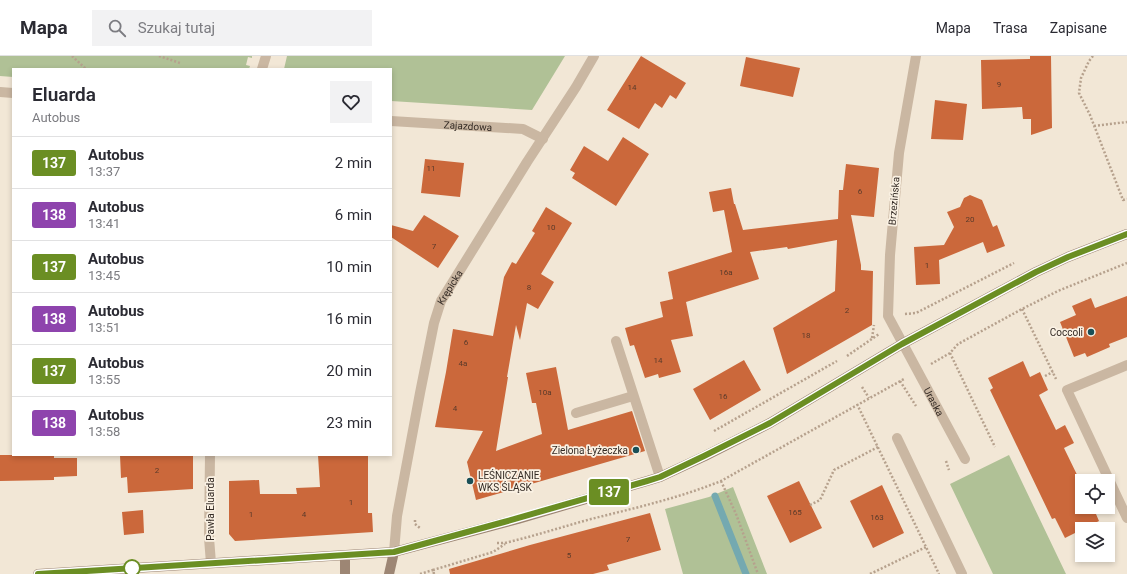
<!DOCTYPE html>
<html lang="pl">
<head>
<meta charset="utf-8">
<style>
  body { margin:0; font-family:Roboto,sans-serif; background:#f2f2f3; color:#2b2b33; height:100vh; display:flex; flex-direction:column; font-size:15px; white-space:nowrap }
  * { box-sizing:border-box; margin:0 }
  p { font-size:13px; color:#7c7c81 }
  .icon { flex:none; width:22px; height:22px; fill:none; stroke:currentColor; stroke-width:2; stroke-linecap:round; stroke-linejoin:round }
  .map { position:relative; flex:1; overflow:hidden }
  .panel { position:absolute; left:12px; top:12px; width:380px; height:388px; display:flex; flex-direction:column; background:#fff; border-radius:0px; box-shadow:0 2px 6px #0003 }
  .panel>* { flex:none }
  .badge { padding:0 8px; border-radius:3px; font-size:14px; line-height:26px }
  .tools { position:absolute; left:1075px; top:418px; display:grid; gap:8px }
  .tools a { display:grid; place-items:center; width:40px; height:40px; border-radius:0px; background:#fff; box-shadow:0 2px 6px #0003; font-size:20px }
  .map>.badge { position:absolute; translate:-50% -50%; box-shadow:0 0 0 2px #fff }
  .round { display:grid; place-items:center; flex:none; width:42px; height:42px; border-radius:0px; background:#f2f2f3 }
  .head { display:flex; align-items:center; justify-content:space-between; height:68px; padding:0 20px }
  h1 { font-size:19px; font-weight:600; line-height:30px }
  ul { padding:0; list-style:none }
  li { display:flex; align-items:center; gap:12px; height:52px; padding:0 20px; border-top:1px solid #e1e1e2 }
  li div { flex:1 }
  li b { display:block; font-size:15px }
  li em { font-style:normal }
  li .badge { min-width:44px; font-weight:700; text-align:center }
  header { display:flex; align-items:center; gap:24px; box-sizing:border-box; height:56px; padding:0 20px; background:#fff; border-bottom:1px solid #e1e1e2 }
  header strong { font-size:19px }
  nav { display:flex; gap:22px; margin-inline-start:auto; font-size:14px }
  .search { width:280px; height:36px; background:#f2f2f3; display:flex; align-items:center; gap:10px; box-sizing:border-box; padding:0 14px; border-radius:0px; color:#7c7c81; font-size:15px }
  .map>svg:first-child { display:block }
  .green { fill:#b0c196 }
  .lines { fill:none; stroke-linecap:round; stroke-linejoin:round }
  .stream { stroke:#74a9b0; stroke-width:7 }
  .building { fill:#cb683b }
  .path { stroke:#b6a18d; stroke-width:2.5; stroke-dasharray:2 2; stroke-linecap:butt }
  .lane { stroke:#cab7a2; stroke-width:10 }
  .street { stroke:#cab7a2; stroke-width:10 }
  .secondary { stroke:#9d8674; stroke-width:10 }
  .line-casing { stroke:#fff; stroke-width:9 }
  .line { stroke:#6b8e23; stroke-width:6 }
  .poi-dot { fill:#194f57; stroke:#faf1e3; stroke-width:1.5 }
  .stop-dot { fill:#fff; stroke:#6b8e23; stroke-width:2 }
  .labels { text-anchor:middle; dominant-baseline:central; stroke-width:3.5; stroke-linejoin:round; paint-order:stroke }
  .number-label { font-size:8px; fill:#5a3a2a }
  .street-label { font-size:10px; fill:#342b25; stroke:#faf1e3 }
  .poi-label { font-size:10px; fill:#342b25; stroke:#faf1e3; text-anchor:end }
</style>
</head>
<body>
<header>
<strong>Mapa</strong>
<div class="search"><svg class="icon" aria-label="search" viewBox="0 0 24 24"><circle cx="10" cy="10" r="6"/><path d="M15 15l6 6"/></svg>Szukaj tutaj</div>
<nav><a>Mapa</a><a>Trasa</a><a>Zapisane</a></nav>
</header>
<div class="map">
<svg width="1127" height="518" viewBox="0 0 1127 518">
  <rect width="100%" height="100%" fill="#f2e7d6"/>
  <path class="green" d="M0,0H252V2L248,1L246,9L250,10L249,13H13V21L0,20Z
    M287,0H565L532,54L391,45V13H284Z
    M1009,399L1066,518H993L950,428Z
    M733,431L767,518H683L665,453L709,441Z"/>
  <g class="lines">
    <path class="stream" d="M715,440L746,518"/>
  </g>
  <path class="building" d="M641,0L686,27L676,43L670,39L662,52L655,47L639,73L607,54Z
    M1030,0H1051L1052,72L1031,79V63H1023L1022,51L982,53L981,4L1030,3Z
    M746,1L800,12L793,41L740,30Z
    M935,44L967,48L963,84L931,83Z
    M623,81L649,98L616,150L572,122L575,117L570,114L584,90L608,105Z
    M425,103L464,107L460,141L421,137Z
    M846,108L879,112L874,161L851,159L861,209V214L873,215L872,269L787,318L773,272L835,235L837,184L788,193L787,191L750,196L759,223L686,246L693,280L671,284L681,316L659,322L658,318L645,322L634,289L630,290L625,272L663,261L660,246L673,243L668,216L732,196L724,154L713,156L709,136L731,132L734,148H735L743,174L838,163L839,134H843Z
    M970,139L982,144L993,171L997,169L1005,190L987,197L983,186L939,204L940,228L916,229L914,191L944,189L954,171L947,156L960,151L964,142Z
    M546,151L572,167L541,218L554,226L538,253L527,247L520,284L516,269L507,321H508L496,395L542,378L536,347H532L526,317L556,311L568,374L632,355L645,395L476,444L467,406L483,375L435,371L446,316L453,273L493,280L504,221L512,206L516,208L535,177L532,175Z
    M424,159L459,180L438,212L391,181V169L413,175Z
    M1127,240V281L1109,288L1110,291L1087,301L1085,297L1074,301L1060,266L1076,259L1072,250L1091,242L1095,252Z
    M744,304L761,334L710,364L693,333Z
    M1023,305L1030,321L1040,316L1048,334L1039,339L1056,374L1065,369L1074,387L1064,392L1082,429V451H1093L1099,465L1065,482L1055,462L1052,463L990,334L993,332L988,322Z
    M0,399H54V402H77V420L54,421V424L0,425Z
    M120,399H193V433L128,437L127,421L121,422Z
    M318,399H368V457H372L373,476L235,485L229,478V425L259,424L260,438H297L296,432L320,431Z
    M799,425L822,472L790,487L767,440Z
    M882,429L904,477L873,492L850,445Z
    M143,454L144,477L124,479L122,456Z
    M650,457L661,494L607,509L609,514L593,518H450L449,513L530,489Z"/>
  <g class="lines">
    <path class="path" d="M72,0L86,13
      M159,0L180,7
      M1093,0L1089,5L1081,22L1079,37L1090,59L1123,144L1127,143
      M1094,70L1127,66
      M1022,253L1056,323
      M905,258L916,257L1014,207
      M872,282L874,269
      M950,297L995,391
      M847,300L879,278
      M931,308L950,297L958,288L1022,253L1058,235L1127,207
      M1045,320L1053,316
      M900,325L916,350
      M862,331L869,342
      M857,348L939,518
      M714,375L837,305
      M946,405L949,414
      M721,425L736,458L758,518
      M810,449L820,444L834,414L878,391
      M415,464V468L420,472
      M497,487H505C534,480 562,471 591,463C635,452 679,442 721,425L904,323
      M420,518L433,514
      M434,518L433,514L493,496L505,488
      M870,518L926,491"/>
    <path class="lane" d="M616,285L660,421
      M1127,309L1067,334L1127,462
      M576,357L633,340
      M897,382L962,518"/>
    <g class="street">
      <path id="s1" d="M916,0L899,97L890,199L888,260L965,403"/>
      <path d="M262,13L266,0"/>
      <path d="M0,36L13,37"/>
      <path id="s2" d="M391,65L523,73L543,83"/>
      <path d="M210,399L209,482L211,507"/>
      <path id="s3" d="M394,496L397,460L420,337L434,267L441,245L527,106L576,31L594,0"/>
    </g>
    <path class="secondary" d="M345,500V518
      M38,518L394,496L518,463L647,425L660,421L705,400L770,367L902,288L1036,216L1068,201L1127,178
      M389,518L394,496"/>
  </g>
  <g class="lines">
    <g class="line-casing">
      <path id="line" d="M38,518L394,496L504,466L647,425L660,421L704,400L770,367L902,288L1036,216L1068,201L1127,178"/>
    </g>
    <use href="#line" class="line"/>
  </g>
  <g class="poi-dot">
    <circle cx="1091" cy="276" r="4"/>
    <circle cx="636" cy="394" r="4"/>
    <circle cx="470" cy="425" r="4"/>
  </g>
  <circle class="stop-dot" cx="132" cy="512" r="8"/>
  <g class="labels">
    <g class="number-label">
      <text x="999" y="28">9</text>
      <text x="632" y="31">14</text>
      <text x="431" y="112">11</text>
      <text x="860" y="135">6</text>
      <text x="970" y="163">20</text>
      <text x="551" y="171">10</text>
      <text x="434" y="190">7</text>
      <text x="927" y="209">1</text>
      <text x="726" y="216">16a</text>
      <text x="529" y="231">8</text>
      <text x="847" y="254">2</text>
      <text x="806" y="279">18</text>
      <text x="466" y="286">6</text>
      <text x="658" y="304">14</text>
      <text x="463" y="307">4a</text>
      <text x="545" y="336">10a</text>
      <text x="723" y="340">16</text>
      <text x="455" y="352">4</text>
      <text x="157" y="414">2</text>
      <text x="351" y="446">1</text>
      <text x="795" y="456">165</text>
      <text x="251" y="458">1</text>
      <text x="304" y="458">4</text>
      <text x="877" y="461">163</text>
      <text x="628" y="483">7</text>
      <text x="569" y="499">5</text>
    </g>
    <g class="street-label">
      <text stroke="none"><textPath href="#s2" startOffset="77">Zajazdowa</textPath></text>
      <text transform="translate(894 145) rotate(-85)">Brzezińska</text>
      <text stroke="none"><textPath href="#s3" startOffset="272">Krępicka</textPath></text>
      <text stroke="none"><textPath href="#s1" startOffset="359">Uraska</textPath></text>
      <text transform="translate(210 453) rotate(-90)">Pawła Eluarda</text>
    </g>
    <g class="poi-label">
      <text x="1083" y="276">Coccoli</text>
      <text x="628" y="394">Zielona Łyżeczka</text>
      <text x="478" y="419" text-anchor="start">LEŚNICZANIE<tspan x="478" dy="12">WKS ŚLĄSK</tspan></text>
    </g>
  </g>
</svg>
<div class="tools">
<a><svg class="icon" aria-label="locate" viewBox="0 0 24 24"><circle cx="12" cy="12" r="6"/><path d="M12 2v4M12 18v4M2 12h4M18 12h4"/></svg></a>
<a><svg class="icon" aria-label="layers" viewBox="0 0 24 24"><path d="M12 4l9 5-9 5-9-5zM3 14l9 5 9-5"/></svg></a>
</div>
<b class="badge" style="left:609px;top:436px;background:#6b8e23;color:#fff">137</b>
<section class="panel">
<div class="head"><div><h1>Eluarda</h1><p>Autobus</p></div><a class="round"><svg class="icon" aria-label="heart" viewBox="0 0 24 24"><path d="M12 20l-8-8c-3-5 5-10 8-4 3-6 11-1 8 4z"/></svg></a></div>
<ul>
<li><span class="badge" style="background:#6b8e23;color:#fff">137</span><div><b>Autobus</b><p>13:37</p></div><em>2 min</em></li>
<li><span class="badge" style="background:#8e44ad;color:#fff">138</span><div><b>Autobus</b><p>13:41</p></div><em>6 min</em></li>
<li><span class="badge" style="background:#6b8e23;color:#fff">137</span><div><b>Autobus</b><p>13:45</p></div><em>10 min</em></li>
<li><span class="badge" style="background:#8e44ad;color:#fff">138</span><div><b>Autobus</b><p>13:51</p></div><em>16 min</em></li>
<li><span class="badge" style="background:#6b8e23;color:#fff">137</span><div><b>Autobus</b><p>13:55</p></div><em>20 min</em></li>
<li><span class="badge" style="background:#8e44ad;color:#fff">138</span><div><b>Autobus</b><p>13:58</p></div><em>23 min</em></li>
</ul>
</section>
</div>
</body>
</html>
